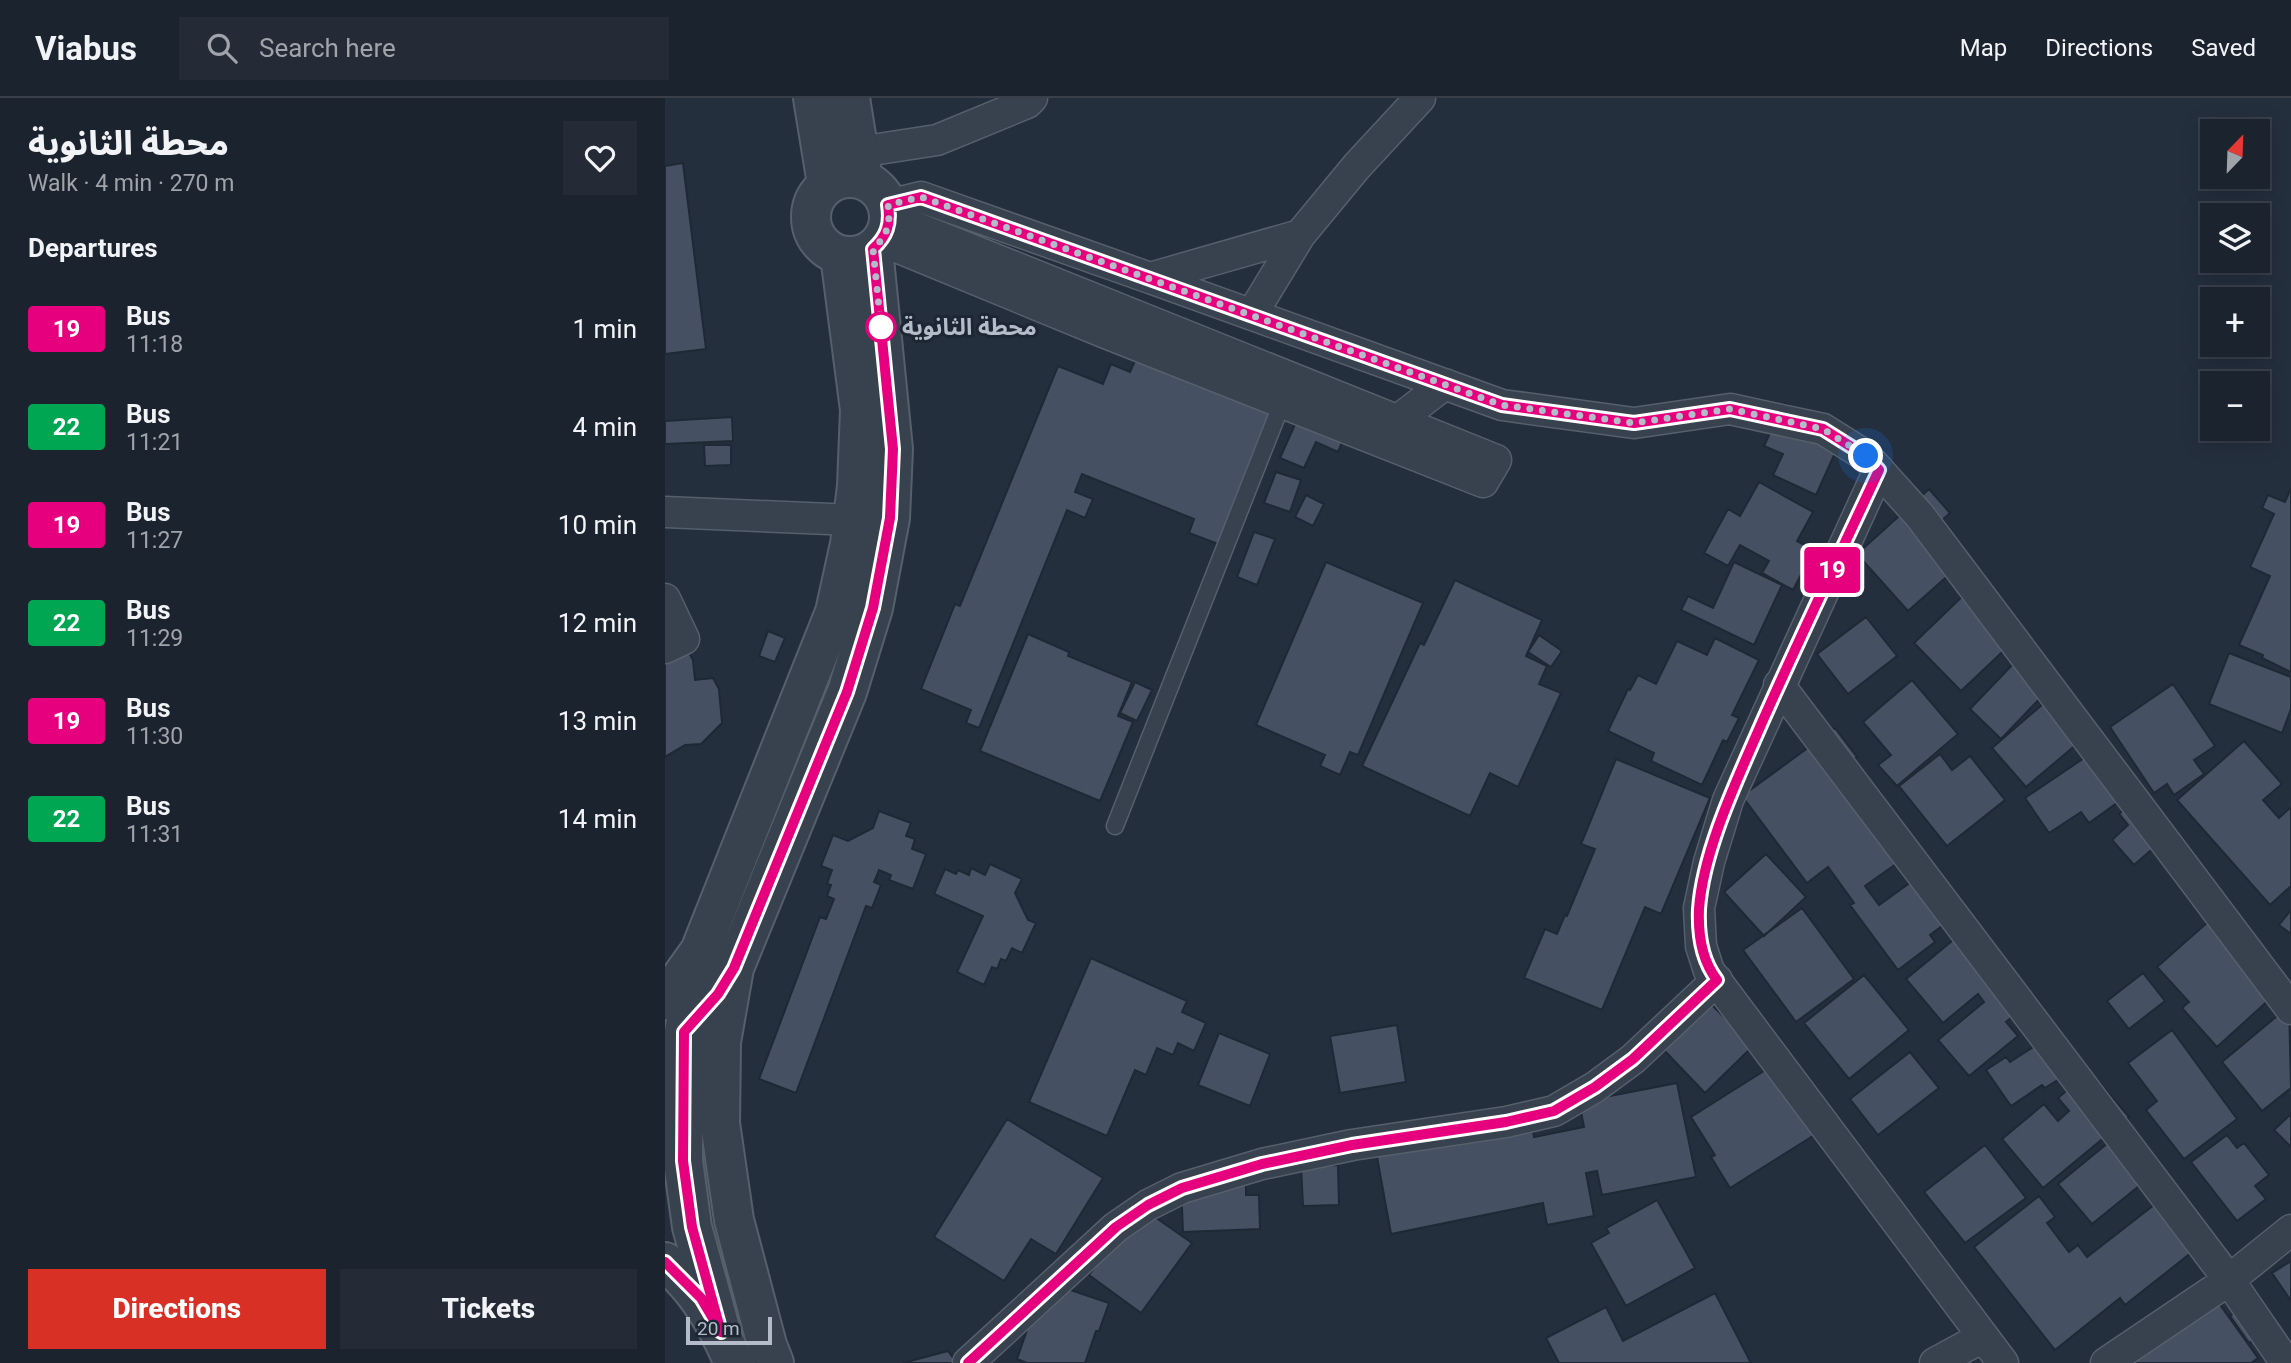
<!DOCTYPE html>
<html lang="en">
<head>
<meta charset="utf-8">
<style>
  body { margin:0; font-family:Roboto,"Noto Sans Arabic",sans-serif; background:#242b36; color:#f1f3f6; height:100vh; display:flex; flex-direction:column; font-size:26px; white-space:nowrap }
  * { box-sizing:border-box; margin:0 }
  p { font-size:23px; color:#a0a4aa }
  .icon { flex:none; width:38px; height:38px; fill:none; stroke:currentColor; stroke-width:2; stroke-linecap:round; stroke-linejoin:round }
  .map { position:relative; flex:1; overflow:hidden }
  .drawer { display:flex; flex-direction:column; background:#1b232e; width:665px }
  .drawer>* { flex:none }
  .badge { padding:0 14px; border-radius:5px; font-size:24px; line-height:46px }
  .needle { width:46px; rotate:23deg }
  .fabs { position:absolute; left:1535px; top:21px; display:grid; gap:14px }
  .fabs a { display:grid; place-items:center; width:70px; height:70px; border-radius:0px; background:#1b232e; box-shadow:0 4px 18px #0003,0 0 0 2px #39404a; font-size:35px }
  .scale { position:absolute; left:21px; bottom:18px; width:86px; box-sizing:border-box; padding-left:7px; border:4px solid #b4bcc9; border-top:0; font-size:19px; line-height:24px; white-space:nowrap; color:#b4bcc9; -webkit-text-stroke:5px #1d2633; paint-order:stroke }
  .you { position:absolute; width:35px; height:35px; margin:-18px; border:5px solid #fff; border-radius:50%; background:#1a73e8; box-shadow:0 0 0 10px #1a73e833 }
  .map>.badge { position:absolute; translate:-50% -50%; box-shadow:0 0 0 4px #fff }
  h2 { padding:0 28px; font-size:26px; line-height:63px }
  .round { display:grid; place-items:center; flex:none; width:74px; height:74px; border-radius:0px; background:#242b36 }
  .overview { display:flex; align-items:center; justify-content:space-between; height:119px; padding:0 28px }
  h1 { font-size:33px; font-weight:800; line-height:52px }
  .button { display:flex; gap:14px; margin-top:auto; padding:14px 28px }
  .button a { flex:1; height:80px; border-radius:0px; background:#d93025; color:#fff; font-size:28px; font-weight:800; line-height:80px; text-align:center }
  .button a+a { background:#242b36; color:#f1f3f6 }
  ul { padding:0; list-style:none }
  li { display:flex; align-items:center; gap:21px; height:98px; padding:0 28px }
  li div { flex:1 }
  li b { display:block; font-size:26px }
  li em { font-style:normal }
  li .badge { min-width:77px; font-weight:700; text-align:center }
  header { display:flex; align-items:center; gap:42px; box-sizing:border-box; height:98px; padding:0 35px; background:#1b232e; border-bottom:2px solid #39404a }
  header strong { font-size:33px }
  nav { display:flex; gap:38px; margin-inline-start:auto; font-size:24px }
  .search { width:490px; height:63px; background:#242b36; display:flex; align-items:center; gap:18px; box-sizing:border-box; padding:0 24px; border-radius:0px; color:#a0a4aa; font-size:26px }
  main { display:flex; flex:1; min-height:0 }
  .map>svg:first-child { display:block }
  .building { fill:#455162; stroke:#1f2835; stroke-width:2 }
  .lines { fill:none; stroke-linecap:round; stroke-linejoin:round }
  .service-casing { stroke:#565f6c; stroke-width:19 }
  .minor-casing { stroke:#565f6c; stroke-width:33 }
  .tertiary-casing { stroke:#565f6c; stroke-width:42 }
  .service { stroke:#38414e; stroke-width:16 }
  .minor { stroke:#38414e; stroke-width:30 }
  .tertiary { stroke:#38414e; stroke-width:38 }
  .line-casing { stroke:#fff; stroke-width:16 }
  .line { stroke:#e6007e; stroke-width:10 }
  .walk { stroke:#b4bcc9; stroke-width:7; stroke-dasharray:0 12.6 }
  .stop-dot { fill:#fff; stroke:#e6007e; stroke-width:3.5 }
  .labels { text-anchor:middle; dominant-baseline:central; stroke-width:6; stroke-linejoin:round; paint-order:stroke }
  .stop-label { font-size:23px; font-weight:bold; fill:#b4bcc9; stroke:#1d2633; text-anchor:start }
</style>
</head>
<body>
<header>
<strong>Viabus</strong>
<div class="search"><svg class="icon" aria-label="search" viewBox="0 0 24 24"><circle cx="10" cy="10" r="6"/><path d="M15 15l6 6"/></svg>Search here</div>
<nav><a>Map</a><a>Directions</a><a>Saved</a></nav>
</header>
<main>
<section class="drawer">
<div class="overview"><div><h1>محطة الثانوية</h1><p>Walk · 4 min · 270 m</p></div><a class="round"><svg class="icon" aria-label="heart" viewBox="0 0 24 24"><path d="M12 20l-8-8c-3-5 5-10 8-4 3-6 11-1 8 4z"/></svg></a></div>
<h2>Departures</h2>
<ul>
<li><span class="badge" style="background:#e6007e;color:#fff">19</span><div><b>Bus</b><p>11:18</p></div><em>1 min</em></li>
<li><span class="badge" style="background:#00a651;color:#fff">22</span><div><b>Bus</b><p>11:21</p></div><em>4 min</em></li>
<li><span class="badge" style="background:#e6007e;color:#fff">19</span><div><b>Bus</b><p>11:27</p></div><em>10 min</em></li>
<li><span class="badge" style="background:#00a651;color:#fff">22</span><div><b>Bus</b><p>11:29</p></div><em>12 min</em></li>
<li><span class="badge" style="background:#e6007e;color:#fff">19</span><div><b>Bus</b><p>11:30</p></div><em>13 min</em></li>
<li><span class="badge" style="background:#00a651;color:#fff">22</span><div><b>Bus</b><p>11:31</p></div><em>14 min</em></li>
</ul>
<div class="button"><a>Directions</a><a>Tickets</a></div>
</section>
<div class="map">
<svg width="1626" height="1265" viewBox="0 0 1626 1265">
  <rect width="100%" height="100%" fill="#242f3e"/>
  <path class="building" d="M18,65L41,251L0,256V68Z
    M473,256L608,311L553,446L524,435L529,421L417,376L410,394L428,401L420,420L402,412L314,630L301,625L306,612L256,591L290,506L295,508L393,268L438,286L446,266L465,274Z
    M1119,305L1180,333L1151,397L1108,377L1118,356L1099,348Z
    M67,319L68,343L0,346V323Z
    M632,322L678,342L673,354L651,344L639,370L615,360Z
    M39,347H66V367L40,368Z
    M611,374L636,382L625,414L599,405Z
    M1094,384L1148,414L1132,443L1149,452L1128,492L1097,475L1104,463L1075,447L1063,468L1039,455L1063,411L1075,418Z
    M1626,390V574L1597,560L1598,557L1574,547L1605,478L1585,469L1609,416L1597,410L1603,397L1620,404Z
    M1264,391L1285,415L1274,425L1304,459L1243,513L1192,456Z
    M641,397L659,406L648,428L630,419Z
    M589,434L610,441L592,487L572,479Z
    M661,464L758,505L693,657L685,654L675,677L655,668L660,657L591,627Z
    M1069,464L1117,487L1089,547L1016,512L1023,498L1048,510Z
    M790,482L877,522L861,558L882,568L874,586L896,595L853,689L825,675L805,718L697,668L755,545L759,547Z
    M1305,491L1352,540L1296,593L1249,545Z
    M1201,519L1232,558L1183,596L1152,556Z
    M103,533L120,540L110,564L94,558Z
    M363,536L404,554L403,558L467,584L453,618L468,624L435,703L315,653Z
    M874,537L897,553L886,569L863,554Z
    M1050,540L1094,562L1067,617L1074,620L1062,644L1058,642L1037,687L986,663L989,655L943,633L963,591L965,592L973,577L991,586L1012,543L1042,557Z
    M22,551L28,562L30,582L48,580L54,591L57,625L36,646L20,647L0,659V563Z
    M1564,555L1626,579V611L1617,635L1544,606Z
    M1349,565L1381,594L1336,641L1305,611Z
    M1247,582L1293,636L1232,688L1213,667L1226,657L1198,624Z
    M470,584L487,592L472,623L455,615Z
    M1508,586L1550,648L1529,662L1539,676L1509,697L1502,686L1489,695L1445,629Z
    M1385,600L1419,640L1361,689L1327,650Z
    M1170,630L1192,659L1177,670L1184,680L1196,671L1220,702L1238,761L1200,788L1214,807L1253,779L1285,822L1265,837L1270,844L1233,872L1185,807L1189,805L1163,769L1142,785L1077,698Z
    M1579,643L1617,686L1598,702L1614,720L1626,709V788L1605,807L1512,702Z
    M1275,656L1287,672L1305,658L1340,702L1282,748L1234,688Z
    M1425,656L1456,702L1424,725L1416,714L1384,735L1360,700Z
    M951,661L1045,700L996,816L980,809L937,912L859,880L880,831L892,836L900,817L902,818L930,751L916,746Z
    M1469,702L1501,739L1469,767L1447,742L1463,727L1454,716Z
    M214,713L246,725L241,738L250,741L247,751L261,756L248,791L224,782L226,777L214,772L209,784L216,787L207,810L201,808L131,995L94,981L155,819L161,821L169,801L162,798L166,787L162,786L167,772L156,768L168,737L183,743L208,730Z
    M1101,756L1141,799L1099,838L1059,794Z
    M325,766L357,781L350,795L363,822L371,825L357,855L347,850L341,863L336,861L332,871L327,869L319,887L292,874L318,818L269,796L280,771L291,776L293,772L304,777L306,770L320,777Z
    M1137,810L1189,881L1131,924L1078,852Z
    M1626,812V836L1614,827Z
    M1552,816L1607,899L1552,949L1517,910L1524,904L1492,869Z
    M1304,829L1357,911L1341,924L1353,938L1304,978L1273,942L1319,904L1313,896L1278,925L1241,881Z
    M426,860L522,903L517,914L541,925L529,953L513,945L508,957L492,950L481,977L470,972L442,1038L364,1004Z
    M1478,875L1500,903L1464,931L1442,903Z
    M1199,877L1244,932L1184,981L1139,925Z
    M1044,904L1088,948L1040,995L997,950Z
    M1624,908L1626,990L1597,1013L1557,964Z
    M732,927L741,984L675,995L665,938Z
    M1507,932L1572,1021L1519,1061L1481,1012L1492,1003L1463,965Z
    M554,935L605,956L585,1008L533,987Z
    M1379,942L1402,976L1380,990L1377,987L1346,1008L1321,972L1341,959L1345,964Z
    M1245,954L1274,990L1213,1037L1185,1001Z
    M1102,971L1151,1036L1065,1090L1046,1059L1050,1057L1026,1019Z
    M1425,973L1464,1019L1378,1090L1337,1041L1379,1006L1393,1023L1404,1013L1393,1000Z
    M1012,985L1031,1079L937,1097L932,1073L921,1075L929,1118L882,1127L878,1105L726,1136L710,1048L867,1027L869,1039L919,1029L914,1004Z
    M1626,1016V1049L1609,1032Z
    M342,1021L438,1080L391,1156L366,1141L339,1183L269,1139Z
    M1455,1035L1490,1075L1427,1126L1393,1086Z
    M1562,1037L1572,1050L1579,1045L1604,1077L1590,1088L1601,1101L1572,1123L1526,1064Z
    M1320,1047L1361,1100L1300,1145L1259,1094Z
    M673,1067L674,1107L638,1108L636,1068Z
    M581,1083V1097H594L595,1131L518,1134L516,1085Z
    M1374,1098L1390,1119L1382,1125L1404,1154L1413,1147L1422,1159L1498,1100L1536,1147L1460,1207L1455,1200L1390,1252L1309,1149Z
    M992,1102L1030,1170L961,1208L926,1145L944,1135L941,1130Z
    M474,1108L527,1145L476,1215L424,1177Z
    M1626,1163V1203L1607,1175Z
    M379,1183L444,1205L434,1233H431L420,1265H362L352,1261Z
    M1050,1195L1086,1265H894L881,1240L941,1209L958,1243Z
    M1553,1204L1593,1260L1586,1265H1466Z
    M1578,1209L1596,1237L1584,1245L1565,1218Z
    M283,1253L292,1265H238Z"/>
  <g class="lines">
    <g class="service-casing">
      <path id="service" d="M450,728L617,305"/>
    </g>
    <g class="minor-casing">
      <path id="minor" d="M194,54L272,42L362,5L367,0
        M223,107L256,99L485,180L635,137L692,68L755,0
        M217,143L438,234L818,384L831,362L225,119
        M485,180L837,307L969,325L1065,311L1158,331L1201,358L1255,418L1626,911
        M587,216L635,137
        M733,322L780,286
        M1214,372L1063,702L1044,764L1034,810L1036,848L1044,873L1338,1265
        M0,414L188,422L207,421
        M0,501L19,541L0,550
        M1114,587L1564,1182L1621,1265
        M303,1265L451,1129L483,1107L517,1090L597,1066L687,1047L841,1024L889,1013L930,989L968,961L1052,882
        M1270,1265L1318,1239
        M1441,1265L1564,1182L1626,1132"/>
    </g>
    <g class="tertiary-casing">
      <path id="tertiary" d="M148,0L162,86
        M185,0L198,81
        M146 119a39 39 0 1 1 78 0a39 39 0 1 1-78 0Z
        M33,866L19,934L18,1063L27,1129L56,1234
        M0,902L35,853L170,514L185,446L192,388L195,312L175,157
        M0,1164C33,1191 52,1226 69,1265
        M109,1265L102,1247L69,1122L55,1025L56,944L69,870L182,594L208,510L225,420L228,351L208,151"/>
    </g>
    <use href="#service" class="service"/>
    <use href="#minor" class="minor"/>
    <use href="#tertiary" class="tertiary"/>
  </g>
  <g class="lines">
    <g class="line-casing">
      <path id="line" d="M0,1164L36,1200L56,1234L27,1129L18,1063L19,934L53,896L69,870L182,594L208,510L225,420L228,351L208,151C222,138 226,126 223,107L256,99L837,307L969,325L1065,311L1158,331L1201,358L1214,372C1174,458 1133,543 1095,629C1072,682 1038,753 1034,811C1033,835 1037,863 1052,882L968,961L930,989L889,1013L841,1024L687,1047L597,1066L517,1090L483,1107L451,1129L303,1265"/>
    </g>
    <use href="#line" class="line"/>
    <path class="walk" d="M216,229L208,151C222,138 226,126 223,107L256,99L837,307L969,325L1065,311L1158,331L1201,358"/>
  </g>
  <circle class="stop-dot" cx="216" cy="229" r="14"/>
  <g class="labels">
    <g class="stop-label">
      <text x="237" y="229">محطة الثانوية</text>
    </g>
  </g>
</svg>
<div class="fabs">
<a><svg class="needle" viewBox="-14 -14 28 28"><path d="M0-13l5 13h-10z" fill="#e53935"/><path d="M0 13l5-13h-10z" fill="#a0a4aa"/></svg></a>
<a><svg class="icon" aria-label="layers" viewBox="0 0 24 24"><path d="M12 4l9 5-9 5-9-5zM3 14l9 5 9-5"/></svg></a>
<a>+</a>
<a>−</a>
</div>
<div class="scale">20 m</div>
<div class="you" style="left:1201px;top:358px"></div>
<b class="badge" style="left:1167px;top:472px;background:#e6007e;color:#fff">19</b>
</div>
</main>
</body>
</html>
